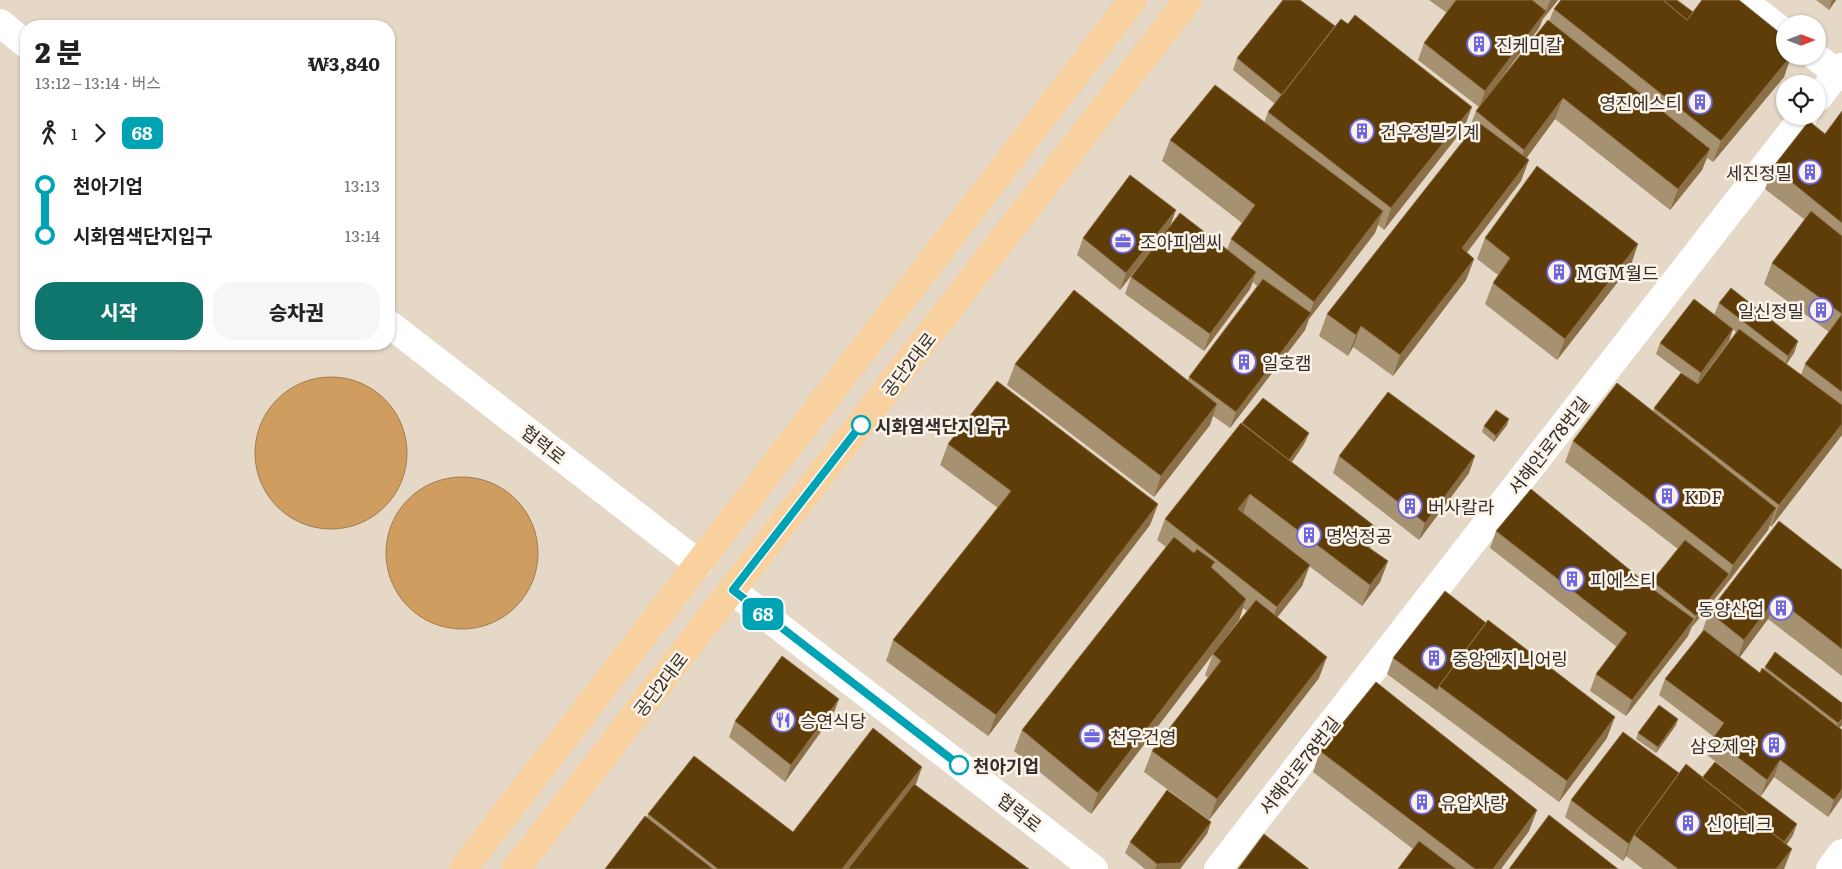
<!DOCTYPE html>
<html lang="ko">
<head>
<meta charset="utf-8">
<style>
  body { margin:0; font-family:Literata,"Noto Sans KR",serif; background:#f6f6f6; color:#222; height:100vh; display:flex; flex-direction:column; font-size:19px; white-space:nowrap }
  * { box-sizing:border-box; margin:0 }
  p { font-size:16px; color:#767676 }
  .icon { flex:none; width:28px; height:28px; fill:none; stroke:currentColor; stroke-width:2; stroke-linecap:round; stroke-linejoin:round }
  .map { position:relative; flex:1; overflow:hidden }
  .details { position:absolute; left:20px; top:20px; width:375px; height:330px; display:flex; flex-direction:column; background:#fff; border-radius:20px; box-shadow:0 1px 4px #0004 }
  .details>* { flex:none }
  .badge { padding:0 10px; border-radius:8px; font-size:18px; line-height:32px }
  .needle { width:32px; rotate:90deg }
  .fabs { position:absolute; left:1776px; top:15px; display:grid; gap:10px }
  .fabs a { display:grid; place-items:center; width:50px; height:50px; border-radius:50%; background:#fff; box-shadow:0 1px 4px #0004; font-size:25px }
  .map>.badge { position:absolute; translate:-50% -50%; box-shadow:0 0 0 2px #fff }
  .legs { display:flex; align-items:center; gap:8px; height:55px; padding:0 15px; font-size:16px }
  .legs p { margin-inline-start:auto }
  .headline { display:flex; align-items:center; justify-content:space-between; height:85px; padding:0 15px }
  h1 { font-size:28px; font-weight:800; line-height:38px }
  .button { display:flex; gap:10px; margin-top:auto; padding:10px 15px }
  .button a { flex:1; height:58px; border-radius:20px; background:#0f766e; color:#fff; font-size:20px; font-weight:800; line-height:58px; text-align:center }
  .button a+a { background:#f6f6f6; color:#222 }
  ul { padding:0 15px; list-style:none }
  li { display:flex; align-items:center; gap:18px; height:50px; font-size:19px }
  li i { display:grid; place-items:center; width:8px; height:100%; margin:0 6px; background:currentColor }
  li i::after { content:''; width:12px; height:12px; margin:-6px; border:4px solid; border-radius:50%; background:#fff }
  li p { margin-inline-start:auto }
  li:first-child i { background:linear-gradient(#0000 50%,currentColor 0) }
  li:last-child i { background:linear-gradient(currentColor 50%,#0000 0) }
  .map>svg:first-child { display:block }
  .built { fill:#e5d8c7; fill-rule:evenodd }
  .water { fill:#ce9d5f; stroke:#a07c4f }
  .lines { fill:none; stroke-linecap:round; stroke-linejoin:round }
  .minor { stroke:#fff; stroke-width:28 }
  .tertiary { stroke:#fff; stroke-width:28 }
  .primary { stroke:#f8d19e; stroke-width:28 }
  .wall { fill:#a69171; fill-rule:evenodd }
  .shaded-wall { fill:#8a6f47 }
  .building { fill:#5f3d08; stroke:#8a6f47 }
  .line-1-casing { stroke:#fff; stroke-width:11 }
  .line-1 { stroke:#00a3b4; stroke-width:8 }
  .stop-1-dot { fill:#fff; stroke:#00a3b4; stroke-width:2.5 }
  .labels { text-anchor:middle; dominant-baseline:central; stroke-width:5; stroke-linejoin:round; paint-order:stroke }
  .poi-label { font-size:18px; fill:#332f2b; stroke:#fbf2e8; text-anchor:start }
  .street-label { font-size:18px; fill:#332f2b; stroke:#fbf2e8 }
  .stop-label { font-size:18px; font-weight:bold; fill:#332f2b; stroke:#fbf2e8; text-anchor:start }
</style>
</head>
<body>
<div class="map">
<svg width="1842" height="869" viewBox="0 0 1842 869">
  <rect width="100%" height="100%" fill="#eee5da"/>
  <path class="built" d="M0,0H1842V869H0ZM1785,24H1818V56H1785ZM26,26H389V344H26ZM1785,84H1818V116H1785Z"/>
  <path class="water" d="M255 453a76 76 0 1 1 152 0a76 76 0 1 1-152 0Z
    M386 553a76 76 0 1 1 152 0a76 76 0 1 1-152 0Z"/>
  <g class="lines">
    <path class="minor" d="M1742,0L1785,33
      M1815,56L1842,77
      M1818,98L1842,67
      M1218,869L1804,116
      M1830,869L1842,853"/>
    <path class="tertiary" d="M0,23L26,44
      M389,324L699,564
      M733,591L1094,869"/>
    <path class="primary" d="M463,869L1133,0
      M516,869L1188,0"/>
  </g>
  <path class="wall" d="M1429,0H1558L1543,19L1539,28L1499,81L1549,21L1554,9L1693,12L1791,56L1784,77L1713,162L1707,158L1702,170L1670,210L1555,119L1526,158L1521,181L1467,253L1474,259L1466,280L1393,376L1353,347L1348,356L1319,336L1327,314L1470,133L1468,132L1476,111L1479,107L1418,60L1424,43L1447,13Z
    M1816,0H1836L1829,10Z
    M1237,58L1464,128L1384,230L1378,225L1375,233L1309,319L1305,330L1230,428L1213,416L1210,425L1154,497L1007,385L1015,364L1188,380L1189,377L1257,286L1253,282L1250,289L1204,351L1125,294L1131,277L1227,250L1231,239L1242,223L1162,161L1170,140L1264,123L1268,112L1275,104L1233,70Z
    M1842,111V435L1771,527L1770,525L1768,530L1725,586L1692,627L1688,636L1626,716L1590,691L1596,674L1617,647L1490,548L1496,531L1650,586L1652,581L1678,549L1565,462L1573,441L1653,412L1654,408L1687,377L1656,354L1660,343L1714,315L1719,303L1798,341L1794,353L1786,364L1801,375L1805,364L1829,332L1764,284L1772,263L1805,220L1765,189L1773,167L1825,134ZM1733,329L1736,332L1698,384L1729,341Z
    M1176,210L1170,226L1120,290L1077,255L1083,238Z
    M1485,238L1631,265L1557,360L1485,304L1493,283L1498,275L1477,259Z
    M1507,425L1494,442L1482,432L1484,426Z
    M1309,433L1304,444L1292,462L1377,528L1370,548L1388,561L1380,582L1362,606L1309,566L1302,586L1277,617L1319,678L1209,820L1144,772L1152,751L1208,678L1205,675L1213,654L1247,611L1243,608L1239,620L1091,814L1014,751L1022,730L1166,547L1157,540L1165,519Z
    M948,444L1158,504L1150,525L988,736L886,661L893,640L998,508L940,465Z
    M1339,456L1469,473L1419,540L1333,473Z
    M1842,570V676L1768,619L1740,657L1760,673L1764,669L1765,667L1842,703V725L1839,728L1842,797L1828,817L1774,777L1761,796L1707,755L1714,737L1659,695L1665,679L1702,632L1709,612Z
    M1393,658L1607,738L1559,802L1387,674Z
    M833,715L785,782L729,737L735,721Z
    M1676,725L1656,753L1636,739L1638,733Z
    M1320,751L1537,810L1529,831L1501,869H1398L1413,849L1313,772Z
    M922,767L916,785L1029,869H605L647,817L648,814L793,832Z
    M1679,773L1702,778L1793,835L1787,844L1784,869H1643L1626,856L1623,861L1565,817L1571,800Z
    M1211,822L1207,834L1180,869H1145L1125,853L1130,842Z"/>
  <path class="shaded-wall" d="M1551,0H1558L1543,19L1549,3Z
    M1832,0H1836L1829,10Z
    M1546,11L1539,28L1479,108L1485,91Z
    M1791,56L1784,77L1713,162L1721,141Z
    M1563,98L1555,119L1517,171L1524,150Z
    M1472,107L1464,128L1384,230L1391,208Z
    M1710,149L1702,170L1670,210L1678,189Z
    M1529,160L1521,181L1454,269L1462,248Z
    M1176,210L1170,226L1120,290L1126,273Z
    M1383,211L1375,233L1309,319L1305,330L1230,428L1236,412L1308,317L1314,302Z
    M1638,244L1631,265L1557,360L1565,339Z
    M1474,259L1466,280L1393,376L1400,355Z
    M1256,272L1250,289L1204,351L1210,334Z
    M1361,326L1353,347L1348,356L1356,335Z
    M1733,329L1729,341L1697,384L1701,373Z
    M1798,341L1794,353L1784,368L1788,356Z
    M1217,404L1210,425L1154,497L1161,476Z
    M1509,419L1507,425L1494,442L1496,436Z
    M1842,424V435L1771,527L1779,505Z
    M1309,433L1304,444L1283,475L1287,463Z
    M1475,456L1469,473L1419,540L1425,523Z
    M1250,494L1242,516L1238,509Z
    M1158,504L1150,525L988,736L996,715Z
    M1776,508L1768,530L1725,586L1733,565Z
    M1377,528L1369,550L1365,545Z
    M1388,561L1380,582L1362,606L1370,585Z
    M1310,565L1302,586L1269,628L1277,607Z
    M1729,574L1725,586L1692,627L1696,616Z
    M1776,598L1768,619L1737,661L1744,640Z
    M1246,599L1239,620L1091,814L1098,793Z
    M1694,619L1688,636L1626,716L1632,700Z
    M1327,657L1319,678L1209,820L1217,799Z
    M839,699L833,715L785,782L791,765Z
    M1615,717L1607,738L1559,802L1567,781Z
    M1678,719L1676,725L1656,753L1658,747Z
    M1842,719V725L1834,735L1838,723Z
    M1780,760L1774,777L1761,796L1767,780Z
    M922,767L914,788L851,869H842Z
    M1842,789V797L1828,817L1834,800Z
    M1537,810L1529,831L1501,869H1493Z
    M1211,822L1207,834L1180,869H1155L1157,864Z
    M1797,824L1793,835L1779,856L1783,844Z
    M1632,839L1626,856L1623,861L1629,844Z
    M1792,849L1784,869H1776Z"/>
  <path class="building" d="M1283,0H1300L1335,26L1282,95L1237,58Z
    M1456,0H1532L1546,11L1485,91L1424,43Z
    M1561,0H1663L1687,20L1702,0H1739L1785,37V56H1791L1721,141L1554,9Z
    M1663,0H1677L1693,12L1687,20Z
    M1355,15L1472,107L1391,208L1268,112L1341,19L1348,24Z
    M1548,20L1710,149L1678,189L1563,98L1524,150L1476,111Z
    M1215,85L1383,211L1314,302L1231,239L1255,205L1170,140Z
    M1842,111V223L1773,167L1809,121L1825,134Z
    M1478,122L1529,160L1462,248L1474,259L1400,355L1361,326L1356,335L1327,314Z
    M1537,166L1638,244L1565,339L1493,283L1510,258L1485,238Z
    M1130,175L1176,210L1126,273L1083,238Z
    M1811,211L1842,236V392L1805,364L1842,314L1772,263Z
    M1180,213L1256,272L1210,334L1131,277Z
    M1263,279L1311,313L1236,412L1189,377Z
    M1731,288L1798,341L1788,356L1719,303Z
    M1074,290L1217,404L1161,476L1015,364Z
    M1694,299L1733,329L1701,373L1660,343Z
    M1739,329L1842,405V424L1779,505L1654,408L1681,373L1698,384Z
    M997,381L1158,504L996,715L893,640L1011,491L948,444Z
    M1617,383L1776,508L1733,565L1573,441Z
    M1388,392L1475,456L1425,523L1339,456Z
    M1263,398L1309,433L1289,460L1242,423Z
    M1496,410L1509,419L1496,436L1484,426Z
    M1241,423L1377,528L1365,545L1388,561L1370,585L1250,494L1238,509L1310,565L1277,607L1165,519Z
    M1531,489L1658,593L1694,619L1632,700L1596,674L1627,633L1496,531Z
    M1779,521L1842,570V649L1776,598L1744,640L1709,612Z
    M1174,537L1194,553L1197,549L1215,562L1211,567L1246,599L1098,793L1022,730Z
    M1685,540L1729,574L1696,616L1652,581Z
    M1445,591L1486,623L1439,686L1437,690L1393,658Z
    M1256,600L1327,657L1217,799L1152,751L1221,661L1213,654Z
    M1488,620L1615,717L1567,781L1439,686Z
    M1704,630L1760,673L1762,668L1842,730V789L1834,800L1780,760L1767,780L1713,738L1724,723L1665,679Z
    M1775,652L1842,703V719L1838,723L1765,667Z
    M782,656L839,699L791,765L735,721Z
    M1376,682L1537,810L1493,869H1475L1320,751Z
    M1659,705L1678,719L1658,747L1638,733Z
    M873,728L922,767L842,869H718L648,814L694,756L793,832Z
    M1623,732L1679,773L1634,835L1632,839L1629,844L1571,800Z
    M1715,762L1797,824L1784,842L1702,778Z
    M1686,764L1792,849L1776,869H1678L1634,835Z
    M914,784L1029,869H848Z
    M1167,790L1211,822L1180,863L1157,864L1130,842Z
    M1549,815L1618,869H1509Z
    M645,816L713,869H605Z
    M1264,834L1309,869H1238Z
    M1419,841L1456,869H1398Z"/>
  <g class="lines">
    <g class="line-1-casing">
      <path id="line-1" d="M861,425L733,590L959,765"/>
    </g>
    <use href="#line-1" class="line-1"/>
  </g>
  <defs>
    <g id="building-ring" transform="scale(1.25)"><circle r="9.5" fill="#fbf2e8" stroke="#6c67e0" stroke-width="1.5"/><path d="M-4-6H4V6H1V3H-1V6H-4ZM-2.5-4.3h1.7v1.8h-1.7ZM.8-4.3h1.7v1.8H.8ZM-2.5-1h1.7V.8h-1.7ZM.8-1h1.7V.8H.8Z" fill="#6c67e0"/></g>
    <g id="office-ring" transform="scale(1.25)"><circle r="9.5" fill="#fbf2e8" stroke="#6c67e0" stroke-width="1.5"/><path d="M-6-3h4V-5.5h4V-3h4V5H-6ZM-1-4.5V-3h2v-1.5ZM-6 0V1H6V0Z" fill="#6c67e0"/></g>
    <g id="restaurant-ring" transform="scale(1.25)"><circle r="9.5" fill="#fbf2e8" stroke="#6c67e0" stroke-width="1.5"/><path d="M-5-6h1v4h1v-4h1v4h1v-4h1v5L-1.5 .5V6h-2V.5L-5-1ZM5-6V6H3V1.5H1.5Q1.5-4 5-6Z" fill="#6c67e0"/></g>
  </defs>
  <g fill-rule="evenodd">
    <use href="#building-ring" x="1479" y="44"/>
    <use href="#building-ring" x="1700" y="102"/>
    <use href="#building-ring" x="1362" y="131"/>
    <use href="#building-ring" x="1810" y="172"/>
    <use href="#office-ring" x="1123" y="241"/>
    <use href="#building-ring" x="1559" y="272"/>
    <use href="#building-ring" x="1821" y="310"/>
    <use href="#building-ring" x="1244" y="362"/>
    <use href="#building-ring" x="1667" y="496"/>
    <use href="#building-ring" x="1410" y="506"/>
    <use href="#building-ring" x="1309" y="535"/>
    <use href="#building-ring" x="1572" y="579"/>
    <use href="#building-ring" x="1781" y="608"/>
    <use href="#building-ring" x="1434" y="658"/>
    <use href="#restaurant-ring" x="783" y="720"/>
    <use href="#office-ring" x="1092" y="736"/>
    <use href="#building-ring" x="1774" y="745"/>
    <use href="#building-ring" x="1422" y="802"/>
    <use href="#building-ring" x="1688" y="823"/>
  </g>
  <g class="stop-1-dot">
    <circle cx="861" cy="425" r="9"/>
    <circle cx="959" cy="765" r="9"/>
  </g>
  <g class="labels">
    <g class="poi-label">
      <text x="1496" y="44">진케미칼</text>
      <text x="1682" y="102" text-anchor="end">영진에스티</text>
      <text x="1380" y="131">건우정밀기계</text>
      <text x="1792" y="172" text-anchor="end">세진정밀</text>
      <text x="1140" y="241">조아피엠씨</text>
      <text x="1576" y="272">MGM월드</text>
      <text x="1804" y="310" text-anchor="end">일신정밀</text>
      <text x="1262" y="362">일호캠</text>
      <text x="1684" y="496">KDF</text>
      <text x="1428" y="506">버사칼라</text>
      <text x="1326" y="535">명성정공</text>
      <text x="1590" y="579">피에스티</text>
      <text x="1764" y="608" text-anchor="end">동양산업</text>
      <text x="1452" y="658">중앙엔지니어링</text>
      <text x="800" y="720">승연식당</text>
      <text x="1110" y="736">천우건영</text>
      <text x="1756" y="745" text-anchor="end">삼오제약</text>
      <text x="1440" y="802">유압사랑</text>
      <text x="1706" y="823">신아테크</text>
    </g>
    <g class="street-label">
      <text transform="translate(908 364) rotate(-52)">공단2대로</text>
      <text transform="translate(544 444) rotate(38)">협력로</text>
      <text transform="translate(1548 445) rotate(-52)">서해안로78번길</text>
      <text transform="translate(660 684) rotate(-52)">공단2대로</text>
      <text transform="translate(1299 765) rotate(-52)">서해안로78번길</text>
      <text transform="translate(1020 812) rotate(38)">협력로</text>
    </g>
    <g class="stop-label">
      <text x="875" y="425">시화염색단지입구</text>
      <text x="973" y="765">천아기업</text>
    </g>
  </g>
</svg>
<div class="fabs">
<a><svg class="needle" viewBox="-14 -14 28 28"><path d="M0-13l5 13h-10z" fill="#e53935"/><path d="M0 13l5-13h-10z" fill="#767676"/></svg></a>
<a><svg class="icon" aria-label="locate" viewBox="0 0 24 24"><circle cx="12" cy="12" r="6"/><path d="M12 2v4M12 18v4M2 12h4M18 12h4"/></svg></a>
</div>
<b class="badge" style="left:763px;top:614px;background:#00a3b4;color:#fff">68</b>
<section class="details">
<div class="headline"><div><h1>2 분</h1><p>13:12 – 13:14 · 버스</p></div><b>₩3,840</b></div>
<div class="legs"><svg class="icon" aria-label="walk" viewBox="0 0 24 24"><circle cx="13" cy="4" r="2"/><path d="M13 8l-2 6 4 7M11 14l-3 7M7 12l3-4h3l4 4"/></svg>1<svg class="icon" aria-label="forward" viewBox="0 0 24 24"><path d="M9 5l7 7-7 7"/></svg><b class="badge" style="background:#00a3b4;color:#fff">68</b></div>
<ul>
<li><i style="color:#00a3b4"></i><b>천아기업</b><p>13:13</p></li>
<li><i style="color:#00a3b4"></i><b>시화염색단지입구</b><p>13:14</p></li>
</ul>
<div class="button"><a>시작</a><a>승차권</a></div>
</section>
</div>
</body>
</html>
